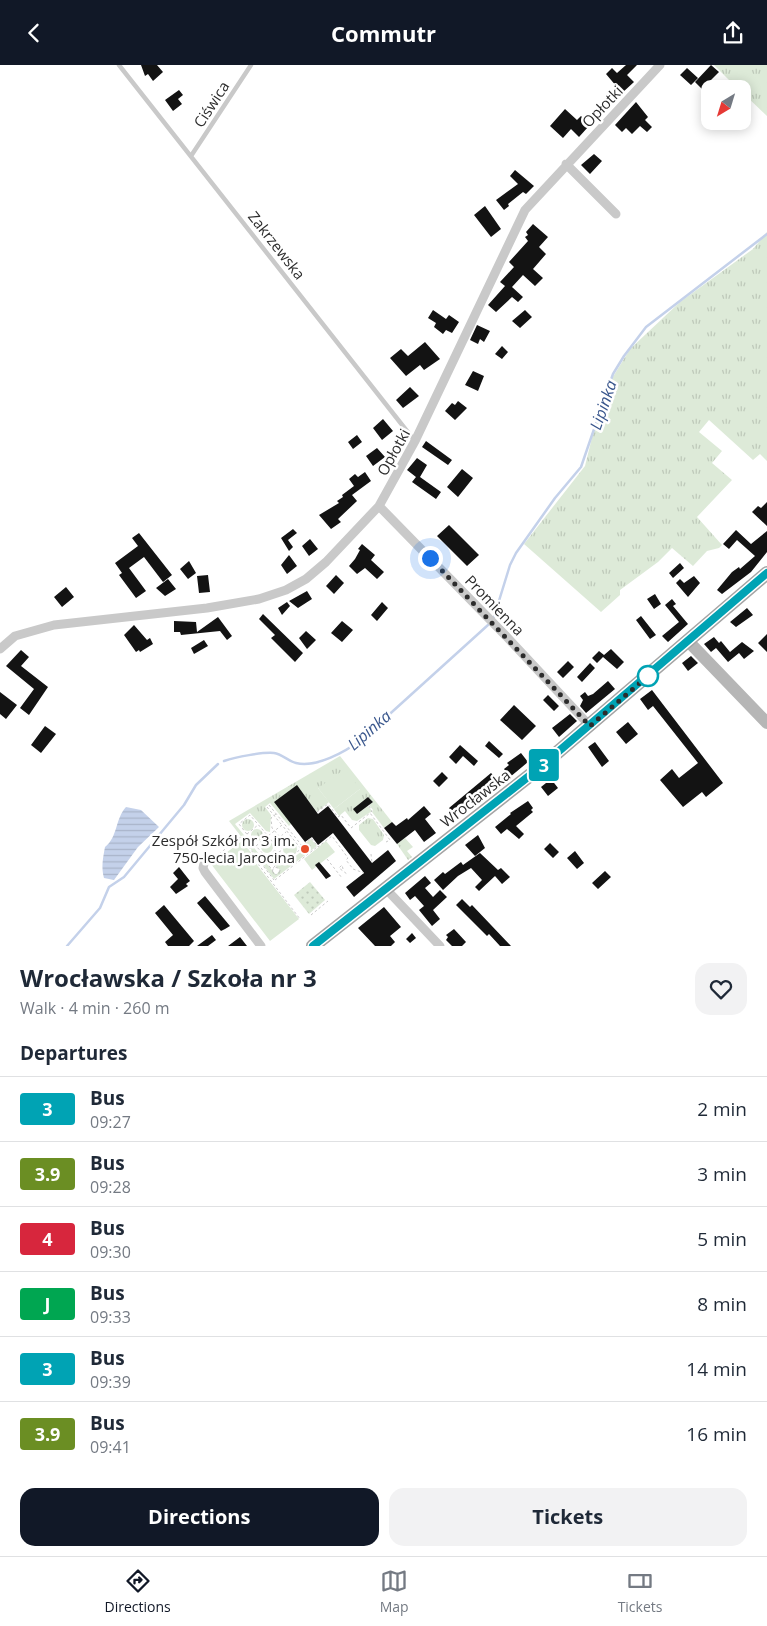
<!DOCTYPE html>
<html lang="en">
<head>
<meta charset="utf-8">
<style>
  body { margin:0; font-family:"Open Sans",sans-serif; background:#f2f2f3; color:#1f2937; height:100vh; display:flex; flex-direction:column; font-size:19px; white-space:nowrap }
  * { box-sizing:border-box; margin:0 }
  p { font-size:16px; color:#747a83 }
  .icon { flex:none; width:28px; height:28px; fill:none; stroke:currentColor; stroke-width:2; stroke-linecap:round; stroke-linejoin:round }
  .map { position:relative; height:881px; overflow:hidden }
  .drawer { display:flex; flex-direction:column; background:#fff; flex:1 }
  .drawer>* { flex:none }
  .badge { padding:0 10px; border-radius:4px; font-size:18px; line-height:32px }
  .needle { width:32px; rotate:218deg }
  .buttons { position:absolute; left:701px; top:15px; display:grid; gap:10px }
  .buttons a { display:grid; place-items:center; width:50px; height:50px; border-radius:10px; background:#fff; box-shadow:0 2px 12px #0003; font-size:25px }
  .you { position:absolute; width:25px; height:25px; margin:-12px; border:4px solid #fff; border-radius:50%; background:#1a73e8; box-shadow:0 0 0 8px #1a73e833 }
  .map>.badge { position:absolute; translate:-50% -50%; box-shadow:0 0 0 2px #fff }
  h2 { padding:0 20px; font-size:19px; line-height:45px }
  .round { display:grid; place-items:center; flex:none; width:52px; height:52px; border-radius:15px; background:#f2f2f3 }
  .overview { display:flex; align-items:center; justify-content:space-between; height:85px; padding:0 20px }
  h1 { font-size:24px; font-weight:700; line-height:38px }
  .primary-button { display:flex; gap:10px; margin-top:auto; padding:10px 20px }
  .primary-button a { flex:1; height:58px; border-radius:15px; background:#111827; color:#fff; font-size:20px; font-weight:700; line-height:58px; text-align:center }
  .primary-button a+a { background:#f2f2f3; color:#1f2937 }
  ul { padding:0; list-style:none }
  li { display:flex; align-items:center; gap:15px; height:65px; padding:0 20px; border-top:1px solid #e0e1e3 }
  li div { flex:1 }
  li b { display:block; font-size:19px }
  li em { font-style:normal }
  li .badge { min-width:55px; font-weight:700; text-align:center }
  header { display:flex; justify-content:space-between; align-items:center; height:65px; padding:0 20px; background:#111827; color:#fff; font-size:22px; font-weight:700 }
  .tabs { display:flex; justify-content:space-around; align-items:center; height:70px; border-top:1px solid #e0e1e3; background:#fff; font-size:14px; color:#747a83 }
  .tabs a { display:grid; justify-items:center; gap:2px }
  .tabs .on { color:#111827 }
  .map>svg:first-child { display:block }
  .grass { fill:url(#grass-tufts) }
  .park { fill:url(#park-dots) }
  .pitch { fill:#ddead8 }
  .water { fill:url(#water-rules) }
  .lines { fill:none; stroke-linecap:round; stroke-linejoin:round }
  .stream { stroke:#c4d1ea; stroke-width:2.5 }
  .building { fill:#131313 }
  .path { stroke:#c9c9c9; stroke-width:1; stroke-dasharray:2.5 2.5; stroke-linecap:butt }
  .lane { stroke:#c9c9c9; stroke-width:4.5 }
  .street { stroke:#c9c9c9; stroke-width:9 }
  .secondary { stroke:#b6b6b6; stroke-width:12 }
  .primary { stroke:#a4a4a4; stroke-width:14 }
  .line-casing { stroke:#fff; stroke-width:11 }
  .line { stroke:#00a3b4; stroke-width:8 }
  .walk { stroke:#2c2c2c; stroke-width:5; stroke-dasharray:0 9 }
  .stop-dot { fill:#fff; stroke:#00a3b4; stroke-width:2.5 }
  .poi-dot { fill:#e64e2a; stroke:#fff; stroke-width:2 }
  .labels { text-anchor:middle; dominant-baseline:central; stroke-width:5; stroke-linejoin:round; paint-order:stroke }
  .street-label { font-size:15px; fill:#2c2c2c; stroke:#fff }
  .poi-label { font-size:15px; fill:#2c2c2c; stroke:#fff; text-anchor:end }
  .water-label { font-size:16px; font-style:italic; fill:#3a578d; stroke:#fff }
</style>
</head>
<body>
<header><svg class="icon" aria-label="back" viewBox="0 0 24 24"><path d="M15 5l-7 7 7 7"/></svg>Commutr<svg class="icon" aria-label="share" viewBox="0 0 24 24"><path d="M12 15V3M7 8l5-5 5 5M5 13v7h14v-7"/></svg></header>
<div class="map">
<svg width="767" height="881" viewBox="0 0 767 881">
  <defs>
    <pattern id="grass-tufts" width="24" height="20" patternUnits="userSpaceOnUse" patternTransform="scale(1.25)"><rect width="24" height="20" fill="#ddead8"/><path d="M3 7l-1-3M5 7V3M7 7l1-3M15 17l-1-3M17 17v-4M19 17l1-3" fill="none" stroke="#bec9ba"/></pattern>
    <pattern id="park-dots" width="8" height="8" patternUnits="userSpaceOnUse" patternTransform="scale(1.25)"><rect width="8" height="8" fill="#ddead8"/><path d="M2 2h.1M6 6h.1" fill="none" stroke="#bec9ba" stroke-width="1.8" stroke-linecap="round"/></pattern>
    <pattern id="water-rules" width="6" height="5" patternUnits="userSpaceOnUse" patternTransform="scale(1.25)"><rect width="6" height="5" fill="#c4d1ea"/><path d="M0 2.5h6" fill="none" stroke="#a9b4c9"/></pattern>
  </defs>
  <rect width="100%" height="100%" fill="#fff"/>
  <path class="grass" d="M714,0H767V51L743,28L742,24H738Z
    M767,167V396L760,389L753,395L709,355L699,367L722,386L712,398L732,415L697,452L722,480L719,483L707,486L693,501L672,483L658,497L620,525V530L601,547L524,479L585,401L603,328L630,284L680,237L753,184Z
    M340,691L392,757L384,763L372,747L373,745L369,740L373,737L368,732L354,744L357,749L368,741L372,746L357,756L352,755L345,746L339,751L334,744L360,724L318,723L329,737L317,747L297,721L291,759L289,761L270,738L265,742L271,750L270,767L266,766L250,748L235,759L276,810L280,805L270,796L272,790L279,789L289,796L306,783L304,779L311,774L317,781L274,814L229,756Z
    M368,753L373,754L384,770L383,775L375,781L371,780L359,765V760Z
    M242 760a6 6 0 1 1 12 0a6 6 0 1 1-12 0Z
    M251 770a6 6 0 1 1 12 0a6 6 0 1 1-12 0Z
    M405,773L413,782L407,786L412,792L408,795L397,779Z
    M261 782a6 6 0 1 1 12 0a6 6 0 1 1-12 0Z
    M283 784a7 7 0 1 1 14 0a7 7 0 1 1-14 0Z"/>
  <path class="park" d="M310,817L325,835L309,849L294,830Z"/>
  <path class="pitch" d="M345,704L360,724L334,744L318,723Z
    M242,776L256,794L254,796L299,854L270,876L211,799Z
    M326,776L335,787L312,805L304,794Z"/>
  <path class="water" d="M126,742L141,745L159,762L138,782L114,815L104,813C101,802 103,793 105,782C118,772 115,754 126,742Z"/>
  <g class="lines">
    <path class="stream" d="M494,552L510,500L516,488L555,433L581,402L613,309L624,291L646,262L767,169
      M224,696C236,692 262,687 274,688C282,689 288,696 296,698C316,703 345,687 361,675L488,560
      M67,881L100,843L109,822L124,812L184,740L196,720L218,699"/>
  </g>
  <path class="building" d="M141,0H157L163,7L153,16L148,9L145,11Z
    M626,0H637L627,10L634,17L622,28L606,9L612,3L617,8Z
    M711,0L719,7L702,24L695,17Z
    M687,3L698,13L691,20L680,10Z
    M179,25L183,30L178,34L182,39L173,46L165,35Z
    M636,37L648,52L645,55L652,62L647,67L640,61L632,69L626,63L622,67L615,60Z
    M565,44L577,55L581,51L587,57L586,59L588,62L579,72L571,64L563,73L550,61Z
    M594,89L602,96L590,109L581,100Z
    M515,105L534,121L526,129L523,127L508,139L509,141L504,145L496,135L518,119L510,111Z
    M485,141L501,164L491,172L474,150Z
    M533,159L548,172L539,182L546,189L533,204L543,213L535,221L523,210L512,222L523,232L518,237L512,232L496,247L488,240L505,221L500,217L514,202L509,197L528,176L525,172L528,170L526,167Z
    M433,245L446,254L449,250L459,257L452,268L446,265L443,269L434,262L436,258L428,253Z
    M525,245L532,252L520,263L512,256Z
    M477,260L490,266L484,277L480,274L478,279L470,275Z
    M425,277L440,294L424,305L420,300L406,311L390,293L401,284L408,291Z
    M502,281L508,287L502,294L495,289Z
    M473,306L484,311L478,326L465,320Z
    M410,322L419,331L403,343L396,335Z
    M458,336L467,343L455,355L445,346L452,338L455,340Z
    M383,354L393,366L382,375L373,363Z
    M357,370L362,377L353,384L348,377Z
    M426,376L452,395L448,400L422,382Z
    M377,383L385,392L373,401L366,391Z
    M417,393L427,400L420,412L441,427L436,434L412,417L416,412L407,405Z
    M462,404L473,413L458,432L447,422Z
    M365,407L371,416L352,430L357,436L338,454L341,457L331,464L319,450L339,438L337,436L343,432L342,430L354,421L349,414L355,409L358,412Z
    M767,437V461L752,447L758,441L761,443Z
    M449,460L479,490L467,501L437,471Z
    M293,464L297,468L288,475L293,482L289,486L281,473Z
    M736,465L751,479L767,466V487L751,507L722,529L717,525L732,507L739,502L740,504L755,491L737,475L729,484L723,479Z
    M139,468L172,510L163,517L144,492L129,503L146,526L136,533L119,510L122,508L115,498L138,481L132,473Z
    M310,474L318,484L309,491L302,481Z
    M362,479L375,490L371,495L384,507L377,514L365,503L357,509L349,501L355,494L360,485L358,484Z
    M289,490L297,501L287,509L281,500Z
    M189,496L196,508L188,514L180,504Z
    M680,498L684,503L673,513L669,508Z
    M208,510L210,527L199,528L197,511Z
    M336,510L344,518L334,529L326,521Z
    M694,511L700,518L688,532L676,518L680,514L684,518Z
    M168,514L176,524L165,531L156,523Z
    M66,522L74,532L62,542L54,532Z
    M307,526L312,534L298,543L289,536Z
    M655,529L661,539L654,544L647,534Z
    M672,534L676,539L673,541L688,559L668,577L662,571L679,557L665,540Z
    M287,537L290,541L282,550L278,543Z
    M382,537L388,543L377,556L371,550Z
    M747,543L753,550L736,562L730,557Z
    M263,549L303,588L295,597L271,573L275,570L259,554Z
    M641,551L656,570L650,574L636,555Z
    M218,552L232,571L227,575L220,566L181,570L180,567H174V556L196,557L197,567Z
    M342,556L353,565L342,577L331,568Z
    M134,560L147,575L150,573L153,579L140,587L139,585L136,587L124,570Z
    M306,566L316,575L307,584L299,573Z
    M767,569V587L758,578Z
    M714,572L719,578L721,576L730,587L742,577L754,586L744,594L739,588L728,597L716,583L711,587L704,579Z
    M204,575L208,581L194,589L191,583Z
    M611,584L624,597L617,604L603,592L597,598L592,593L599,586L604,590Z
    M21,585L29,592L21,601L48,622L29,650L20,643L34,624L6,601Z
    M691,591L698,598L688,606L682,598Z
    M568,596L574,602L563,613L557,607Z
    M590,598L595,603L582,617L577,612Z
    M608,616L615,624L586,648L580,641L583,635L580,631L585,627L588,631L593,629Z
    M652,625L723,718L706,732L702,727L683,742L660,715L672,704L679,713L698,698L653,641L648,645L640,634Z
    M0,627L17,640L6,654L0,649Z
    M548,630L559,641L554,646L543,635Z
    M514,640L536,661L522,675L500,655Z
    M570,649L577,656L559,672L552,663Z
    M628,657L638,669L626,679L616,667Z
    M45,661L56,669L41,688L31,680Z
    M489,676L503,689L499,693L485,681Z
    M595,677L609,696L602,702L588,682Z
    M460,680L478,696L474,701L463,691L456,699L449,692Z
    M521,688L528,697L510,712L504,704L509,700L507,698Z
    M442,707L448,713L439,722L433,716Z
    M491,708L501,718L496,723L493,721L455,751L449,743Z
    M551,714L558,723L548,731L541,722Z
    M297,720L318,749L328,741L372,798L388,785L396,796L354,832L346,822L364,808L333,768L318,780L312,772L305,777L274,737Z
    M368,732L373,737L357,749L353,744Z
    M528,736L533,743L531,745L533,747L516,761L524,769L519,774L507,764L501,769L495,762L511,749L510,748Z
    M424,741L431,749L425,754L436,768L424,777L415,765L397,779L384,763L392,757L396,761L407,753L408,755Z
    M478,770L485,783L475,791L465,780Z
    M550,778L559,787L553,793L544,784Z
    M575,786L584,798L577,804L567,793Z
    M480,788L498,805L501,803L510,812L502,819L495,811L479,826L475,822L482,815L471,803L458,811L443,825L434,815L443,807L445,809L461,797L463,800Z
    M319,797L331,811L326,814L315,800Z
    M179,802L190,816L186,819L188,821L176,829L170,822L178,814L173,808Z
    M605,806L611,812L598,824L592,818Z
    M425,811L431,818L425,823L433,832L440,825L447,832L433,845L440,854L432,861L419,845L424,841L415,831L410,835L405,828Z
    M205,831L230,861L225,864L221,866L197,838Z
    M462,834L470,842L472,840L511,881H500L489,869L487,871L456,840Z
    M164,840L194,876L189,881H168L165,877L173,870L155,848Z
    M384,842L401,862L390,871L395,877L391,881H375L358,863Z
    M454,864L466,877L462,881H452L446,875L448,872L446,870Z
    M412,868L416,873L410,878L406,874Z
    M212,870L216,875L208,881H197Z
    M240,872L247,881H228Z"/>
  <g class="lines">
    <path class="path" d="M269,740L303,782
      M369,741L372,746L370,748
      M267,742L281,759
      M317,747L328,739L338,752L341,750L351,763L370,748L390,775L386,777
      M276,749L271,753L272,763L280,772L286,767
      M247,769L258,760
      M304,779L311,773L318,782L332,771L348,793L346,795L353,804L364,808
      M274 783a4 4 0 1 1 8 0a4 4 0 1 1-8 0Z
      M256,781L239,759L250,750L268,771L282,760L301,784L287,794L280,787
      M282,781L292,773
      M371,789L372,798
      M215,792L241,772L274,815
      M266,792L256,781L268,771L275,780
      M327,794L342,813
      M255,795L300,854
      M269 800a3 3 0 1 1 6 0a3 3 0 1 1-6 0Z
      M270,797L266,792L274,786
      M272.5 806a3.5 3.5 0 1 1 7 0a3.5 3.5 0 1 1-7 0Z
      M343,804L342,800L339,803L347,809
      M275,815L317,782
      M311,850L328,836"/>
    <path class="lane" d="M119,0L414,375
      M191,91L251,0"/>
    <path class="street" d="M566,99L616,149
      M379,441L506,571L590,661
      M0,584L15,571L54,560L207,543L259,534L286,525L306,514L326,497L379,441L415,376L525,145L660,0
      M205,794L203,803L205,807L261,881
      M386,824L440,881"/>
    <path class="secondary" d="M688,576L767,658"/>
    <path class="primary" d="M313,881L538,704L767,508"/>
  </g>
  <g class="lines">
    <g class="line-casing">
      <path id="line" d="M313,881L538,704L767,508"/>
    </g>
    <use href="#line" class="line"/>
    <path class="walk" d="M430,493L590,661L648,611"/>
  </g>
  <circle class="stop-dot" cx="648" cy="611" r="10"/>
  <circle class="poi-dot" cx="305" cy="784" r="5"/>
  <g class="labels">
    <g class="street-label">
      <text transform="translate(211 39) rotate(-57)">Ciświca</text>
      <text transform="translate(602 41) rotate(-46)">Opłotki</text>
      <text transform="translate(277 180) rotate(52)">Zakrzewska</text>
      <text transform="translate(393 387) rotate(-61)">Opłotki</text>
      <text transform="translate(495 540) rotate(46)">Promienna</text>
      <text transform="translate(475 733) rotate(-38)">Wrocławska</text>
    </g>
    <g class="poi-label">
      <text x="295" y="775">Zespół Szkół nr 3 im.<tspan x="295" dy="17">750-lecia Jarocina</tspan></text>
    </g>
    <g class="water-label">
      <text transform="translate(603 340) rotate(-71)">Lipinka</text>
      <text transform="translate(369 665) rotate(-41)">Lipinka</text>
    </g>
  </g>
</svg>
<div class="buttons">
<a><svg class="needle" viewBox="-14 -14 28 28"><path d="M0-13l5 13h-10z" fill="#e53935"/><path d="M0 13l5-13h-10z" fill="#747a83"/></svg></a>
</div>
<div class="you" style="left:430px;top:493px"></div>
<b class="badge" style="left:544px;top:700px;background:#00a3b4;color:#fff">3</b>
</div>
<section class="drawer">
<div class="overview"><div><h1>Wrocławska / Szkoła nr 3</h1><p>Walk · 4 min · 260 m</p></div><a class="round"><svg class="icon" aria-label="heart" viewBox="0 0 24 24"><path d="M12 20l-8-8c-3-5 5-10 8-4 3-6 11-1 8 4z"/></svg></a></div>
<h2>Departures</h2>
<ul>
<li><span class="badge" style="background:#00a3b4;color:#fff">3</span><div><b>Bus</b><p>09:27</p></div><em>2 min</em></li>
<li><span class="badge" style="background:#6b8e23;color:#fff">3.9</span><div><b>Bus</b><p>09:28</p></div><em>3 min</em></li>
<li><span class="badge" style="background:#d7263d;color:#fff">4</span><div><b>Bus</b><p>09:30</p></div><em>5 min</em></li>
<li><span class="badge" style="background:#00a651;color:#fff">J</span><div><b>Bus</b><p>09:33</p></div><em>8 min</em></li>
<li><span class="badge" style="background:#00a3b4;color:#fff">3</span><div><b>Bus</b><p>09:39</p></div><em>14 min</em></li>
<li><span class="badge" style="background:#6b8e23;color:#fff">3.9</span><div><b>Bus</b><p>09:41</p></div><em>16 min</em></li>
</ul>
<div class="primary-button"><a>Directions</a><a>Tickets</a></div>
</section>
<nav class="tabs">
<a class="on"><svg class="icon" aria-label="directions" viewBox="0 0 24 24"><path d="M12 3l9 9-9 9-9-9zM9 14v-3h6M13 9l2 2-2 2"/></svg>Directions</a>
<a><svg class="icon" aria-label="map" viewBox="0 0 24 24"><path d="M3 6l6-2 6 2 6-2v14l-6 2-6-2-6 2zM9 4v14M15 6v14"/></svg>Map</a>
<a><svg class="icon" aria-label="tickets" viewBox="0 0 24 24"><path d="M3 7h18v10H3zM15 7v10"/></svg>Tickets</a>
</nav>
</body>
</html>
